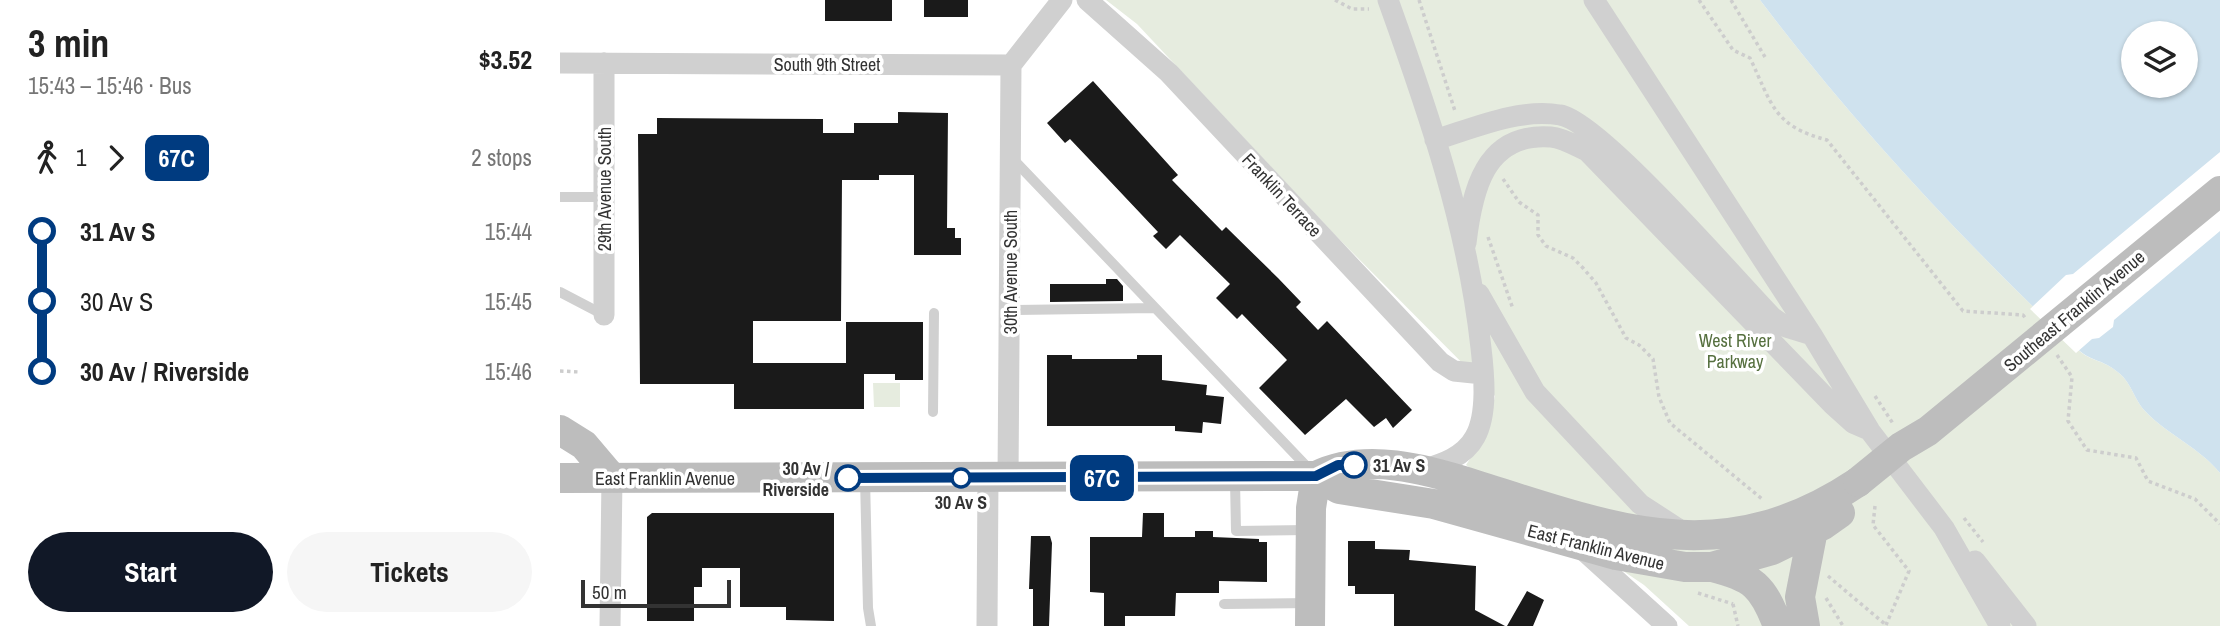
<!DOCTYPE html>
<html lang="en">
<head>
<meta charset="utf-8">
<style>
  body { margin:0; font-family:"Archivo Narrow",sans-serif; background:#f6f6f6; color:#222; height:100vh; display:flex; flex-direction:column; font-size:26px; white-space:nowrap }
  * { box-sizing:border-box; margin:0 }
  p { font-size:23px; color:#767676 }
  .icon { flex:none; width:38px; height:38px; fill:none; stroke:currentColor; stroke-width:2; stroke-linecap:round; stroke-linejoin:round }
  .map { position:relative; flex:1; overflow:hidden }
  .panel { display:flex; flex-direction:column; background:#fff; width:560px }
  .panel>* { flex:none }
  .badge { padding:0 14px; border-radius:10px; font-size:24px; line-height:46px }
  .tools { position:absolute; left:1561px; top:21px; display:grid; gap:14px }
  .tools a { display:grid; place-items:center; width:77px; height:77px; border-radius:50%; background:#fff; box-shadow:0 2px 5px #0004; font-size:35px }
  .scale { position:absolute; left:21px; bottom:18px; width:150px; box-sizing:border-box; padding-left:7px; border:4px solid #333; border-top:0; font-size:19px; line-height:24px; white-space:nowrap; color:#333; -webkit-text-stroke:5px #fff; paint-order:stroke }
  .map>.badge { position:absolute; translate:-50% -50%; box-shadow:0 0 0 4px #fff }
  .legs { display:flex; align-items:center; gap:10px; height:77px; padding:0 28px; font-size:23px }
  .legs p { margin-inline-start:auto }
  .head { display:flex; align-items:center; justify-content:space-between; height:119px; padding:0 28px }
  h1 { font-size:38px; font-weight:700; line-height:52px }
  .button { display:flex; gap:14px; margin-top:auto; padding:14px 28px }
  .button a { flex:1; height:80px; border-radius:42px; background:#111827; color:#fff; font-size:28px; font-weight:700; line-height:80px; text-align:center }
  .button a+a { background:#f6f6f6; color:#222 }
  ul { padding:0 28px; list-style:none }
  li { display:flex; align-items:center; gap:24px; height:70px; font-size:26px }
  li i { display:grid; place-items:center; width:10px; height:100%; margin:0 9px; background:currentColor }
  li i::after { content:''; width:18px; height:18px; margin:-9px; border:5px solid; border-radius:50%; background:#fff }
  li p { margin-inline-start:auto }
  li:first-child i { background:linear-gradient(#0000 50%,currentColor 0) }
  li:last-child i { background:linear-gradient(currentColor 50%,#0000 0) }
  main { display:flex; flex:1; min-height:0 }
  .map>svg:first-child { display:block }
  .green { fill:#e6ecdf }
  .water { fill:#cfe2ee; fill-rule:evenodd }
  .pier { fill:#fff }
  .building { fill:#1a1a1a }
  .lines { fill:none; stroke-linecap:round; stroke-linejoin:round }
  .path { stroke:#cdcdcd; stroke-width:3.5; stroke-dasharray:3.5 3.5; stroke-linecap:butt }
  .lane { stroke:#d0d0d0; stroke-width:10 }
  .street { stroke:#d0d0d0; stroke-width:21 }
  .secondary { stroke:#bdbdbd; stroke-width:30 }
  .secondary-bridge { stroke:#bdbdbd; stroke-width:30 }
  .line-1-casing { stroke:#fff; stroke-width:16 }
  .line-1 { stroke:#003b80; stroke-width:10 }
  .stop-1-dot { fill:#fff; stroke:#003b80; stroke-width:3.5 }
  .labels { text-anchor:middle; dominant-baseline:central; stroke-width:7; stroke-linejoin:round; paint-order:stroke }
  .street-label { font-size:18px; fill:#333; stroke:#fff }
  .park-label { font-size:18px; fill:#56703f; stroke:#fff }
  .stop-label { font-size:18px; font-weight:bold; fill:#333; stroke:#fff; text-anchor:start }
</style>
</head>
<body>
<main>
<section class="panel">
<div class="head"><div><h1>3 min</h1><p>15:43 – 15:46 · Bus</p></div><b>$3.52</b></div>
<div class="legs"><svg class="icon" aria-label="walk" viewBox="0 0 24 24"><circle cx="13" cy="4" r="2"/><path d="M13 8l-2 6 4 7M11 14l-3 7M7 12l3-4h3l4 4"/></svg>1<svg class="icon" aria-label="forward" viewBox="0 0 24 24"><path d="M9 5l7 7-7 7"/></svg><b class="badge" style="background:#003b80;color:#fff">67C</b><p>2 stops</p></div>
<ul>
<li><i style="color:#003b80"></i><b>31 Av S</b><p>15:44</p></li>
<li><i style="color:#003b80"></i><span>30 Av S</span><p>15:45</p></li>
<li><i style="color:#003b80"></i><b>30 Av / Riverside</b><p>15:46</p></li>
</ul>
<div class="button"><a>Start</a><a>Tickets</a></div>
</section>
<div class="map">
<svg width="1660" height="626" viewBox="0 0 1660 626">
  <rect width="100%" height="100%" fill="#fff"/>
  <path class="green" d="M546,0H1200C1295,125 1401,239 1515,347C1530,362 1541,359 1555,370C1572,381 1573,399 1586,412C1608,435 1640,448 1660,473V626H1129L1084,585L906,465L927,433L935,396L774,234L577,24Z
    M313,383H340V407H314Z"/>
  <path class="water" d="M1200,0H1660V473C1640,448 1608,435 1586,412C1573,399 1572,381 1555,370C1541,359 1531,362 1515,347C1401,239 1295,125 1200,0ZM1573,33H1626V86H1573Z"/>
  <path class="pier" d="M1660,152V231L1554,320L1553,327L1539,338L1532,339L1516,353L1470,309L1506,275L1513,274Z"/>
  <path class="building" d="M265,0H332V21H265Z
    M364,0H408V17H364Z
    M533,81L618,175L612,180L662,231L666,227L718,278L741,302L736,307L758,330L767,321L852,410L833,428L826,418L814,427L786,399L745,435L699,388L727,360L682,314L677,319L656,298L670,284L620,235L606,249L593,236L598,232L547,178L510,139L505,143L487,123Z
    M338,112L388,113L387,228H395V238H401V255H354V175H319V180H282L281,321H193V363H286V322H363V380H335V374H304V409H174V384H80L78,134H97V118L263,119V133H294V123H338Z
    M546,279H557L563,286V301L490,302V284H546Z
    M487,355H512V359H577V355H602V380L647,385L646,395L664,397L661,424L643,422L642,433L615,431V426H487Z
    M92,513H274V621L226,620V607H180V568H142V587H134V621H87V517Z
    M583,513H604V537H635V531H653V537L699,539V542H707V582L659,581V593H616L615,616H565V626H544V593L530,592V537H582Z
    M471,536H490L492,543L489,626H473V589H469Z
    M788,541H815V549L850,550L849,560L916,566L915,610L945,626H834V594H795V586H788Z
    M967,591L984,600L973,626H947Z"/>
  <g class="lines">
    <path class="path" d="M775,0L792,9H809
      M859,0L895,111
      M1139,0L1173,50L1190,58C1212,104 1213,126 1267,140L1403,311L1463,315L1467,320
      M1171,0L1205,57
      M943,179L959,202L978,215V235L986,246L1013,258L1023,268L1036,283L1066,338L1079,345L1093,359L1099,397L1110,423L1202,499
      M928,237L953,309
      M1497,355L1512,377L1508,421L1527,450L1576,458L1588,481L1635,499L1660,524
      M0,371L20,372
      M1315,396L1334,425
      M1315,506L1313,525L1349,571L1326,625
      M1404,518L1423,542
      M1268,576L1326,625
      M1138,593L1173,604
      M1266,598L1283,626
      M1173,604L1178,626"/>
    <path class="lane" d="M453,159L751,471
      M0,197H44
      M0,292L44,315
      M450,310L595,308
      M373,412L374,313
      M305,478L308,608L311,626
      M675,480L676,531L748,530
      M664,604L749,603"/>
    <path class="street" d="M527,0L609,73L880,362L894,371L923,374
      M828,0C869,114 908,227 921,348C924,374 928,414 915,437C904,457 882,464 862,470
      M1034,0L1252,335L1310,431L1384,528L1440,626
      M0,63L451,65
      M44,63V315
      M451,65L502,0
      M875,140C914,128 959,108 1000,115C1038,120 1177,281 1212,317L1226,327L1252,335
      M906,243C912,192 924,132 991,137C1003,138 1016,146 1027,151L1273,405L1293,423L1307,429
      M919,294L975,392L1080,504L1120,530
      M448,479L451,65
      M1022,549L1107,626
      M1415,561L1466,626
      M50,626L52,478
      M427,626L428,479"/>
    <path class="secondary" d="M0,430L24,445L52,478
      M756,476L779,489L874,504L1056,555L1125,567H1152L1212,550L1263,525L1280,513
      M0,478L756,476C805,452 866,469 916,485C1058,530 1163,572 1298,482
      M1152,567C1193,577 1203,586 1218,626
      M750,626L751,508L756,476
      M1245,626L1240,597L1253,530"/>
    <path class="secondary-bridge" d="M1298,482L1341,447L1368,431L1660,191"/>
  </g>
  <g class="lines">
    <g class="line-1-casing">
      <path id="line-1" d="M288,478L756,476L778,465H794"/>
    </g>
    <use href="#line-1" class="line-1"/>
  </g>
  <g class="stop-1-dot">
    <circle cx="794" cy="465" r="12"/>
    <circle cx="288" cy="478" r="12"/>
    <circle cx="401" cy="478" r="9"/>
  </g>
  <g class="labels">
    <g class="street-label">
      <text x="267" y="64">South 9th Street</text>
      <text transform="translate(44 189) rotate(-90)">29th Avenue South</text>
      <text transform="translate(722 195) rotate(47)">Franklin Terrace</text>
      <text transform="translate(450 272) rotate(-90)">30th Avenue South</text>
      <text transform="translate(1514 311) rotate(-40)">Southeast Franklin Avenue</text>
      <text x="105" y="478">East Franklin Avenue</text>
      <text transform="translate(1036 547) rotate(14)">East Franklin Avenue</text>
    </g>
    <g class="park-label">
      <text x="1175" y="340">West River<tspan x="1175" dy="21">Parkway</tspan></text>
    </g>
    <g class="stop-label">
      <text x="813" y="465">31 Av S</text>
      <text x="269" y="468" text-anchor="end">30 Av /<tspan x="269" dy="21">Riverside</tspan></text>
      <text x="401" y="502" text-anchor="middle">30 Av S</text>
    </g>
  </g>
</svg>
<div class="tools">
<a><svg class="icon" aria-label="layers" viewBox="0 0 24 24"><path d="M12 4l9 5-9 5-9-5zM3 14l9 5 9-5"/></svg></a>
</div>
<div class="scale">50 m</div>
<b class="badge" style="left:542px;top:478px;background:#003b80;color:#fff">67C</b>
</div>
</main>
</body>
</html>
